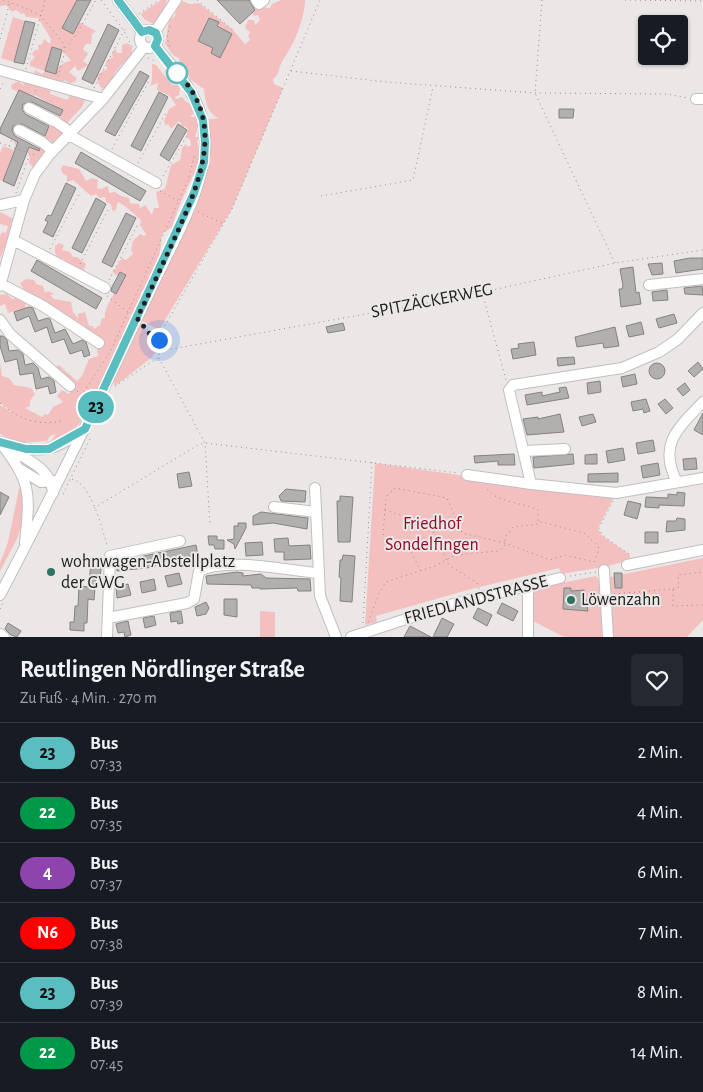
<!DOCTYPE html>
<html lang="de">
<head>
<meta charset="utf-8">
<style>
  body { margin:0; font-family:"Alegreya Sans",sans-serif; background:#242831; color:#f1f3f6; height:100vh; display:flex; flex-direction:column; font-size:19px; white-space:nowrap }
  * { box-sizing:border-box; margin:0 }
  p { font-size:16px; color:#9ea1a6 }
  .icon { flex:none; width:28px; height:28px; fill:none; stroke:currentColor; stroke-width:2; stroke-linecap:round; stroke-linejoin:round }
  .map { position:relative; height:637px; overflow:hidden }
  .side { display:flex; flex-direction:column; background:#171b24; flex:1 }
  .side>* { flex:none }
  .badge { padding:0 10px; border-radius:16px; font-size:18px; line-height:32px }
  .controls { position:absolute; left:638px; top:15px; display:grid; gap:10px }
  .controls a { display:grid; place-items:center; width:50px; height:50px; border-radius:5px; background:#171b24; box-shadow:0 1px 4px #0004; font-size:25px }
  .you { position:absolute; width:25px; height:25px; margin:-12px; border:4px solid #fff; border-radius:50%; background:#1a73e8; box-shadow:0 0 0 8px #1a73e833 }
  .map>.badge { position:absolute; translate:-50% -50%; box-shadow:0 0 0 2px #fff }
  .round { display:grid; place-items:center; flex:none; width:52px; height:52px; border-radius:5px; background:#242831 }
  .overview { display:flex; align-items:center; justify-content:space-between; height:85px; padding:0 20px }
  h1 { font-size:24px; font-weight:600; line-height:38px }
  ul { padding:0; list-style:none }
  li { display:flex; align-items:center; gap:15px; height:60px; padding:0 20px; border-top:1px solid #363941 }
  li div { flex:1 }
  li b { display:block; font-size:19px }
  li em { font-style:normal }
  li .badge { min-width:55px; font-weight:700; text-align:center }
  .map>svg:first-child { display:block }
  .green { fill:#f4c0bf; fill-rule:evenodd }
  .building { fill:#b2afaf; stroke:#858281 }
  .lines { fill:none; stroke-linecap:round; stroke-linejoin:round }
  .minor-casing { stroke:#c1bebe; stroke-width:12 }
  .path { stroke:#8f8d8d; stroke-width:1; stroke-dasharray:1 4; stroke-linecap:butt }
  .minor { stroke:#fff; stroke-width:10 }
  .line-casing { stroke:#fff; stroke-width:11 }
  .line { stroke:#5abec1; stroke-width:8 }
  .walk { stroke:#212020; stroke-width:5; stroke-dasharray:0 9 }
  .stop-dot { fill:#fff; stroke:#5abec1; stroke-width:2.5 }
  .poi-dot { fill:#307364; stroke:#ebe7e7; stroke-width:2 }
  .labels { text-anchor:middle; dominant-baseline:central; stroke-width:4; stroke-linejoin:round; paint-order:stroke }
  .street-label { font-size:18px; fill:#212020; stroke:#ebe7e7 }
  .park-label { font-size:18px; fill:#8d0a26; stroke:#ebe7e7 }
  .poi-label { font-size:18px; fill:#212020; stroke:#ebe7e7; text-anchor:start }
</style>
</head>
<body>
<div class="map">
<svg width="703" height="637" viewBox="0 0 703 637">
  <rect width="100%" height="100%" fill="#ebe7e7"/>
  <path class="green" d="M0,0H77L62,28L73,34L79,22L96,31L92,34L91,44H86L83,49L88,54L83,61L89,65L78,71L75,66L69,72L77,78L75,82L69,83L65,80L58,86L55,79L52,80L50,94L68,100L70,93L86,98L82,107L66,124L60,116L62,110L33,94L27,95L12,89L11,85L18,81L24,86L23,82L34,76L35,70L42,74L45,71L30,66V62L35,57L32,54L34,51L39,49L38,45L42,44L44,39L50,44L51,39L38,18L26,17L24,13L21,14L16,10L12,12L6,5L0,6ZM52,47L62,50L71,61C63,62 58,66 55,74L45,71Z
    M161,0H167L166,2L168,4L154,24L145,20L141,15L142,13Z
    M281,0H305V3C303,23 294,44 283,60C278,67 280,74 273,79L274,84L283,88L232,209L159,330L137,318L198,184L203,120L219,118C207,114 205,100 204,89L191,80L183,64H180L179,58L174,56L165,44L169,20L175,16L176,9L183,1L189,4L199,3L233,30L245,44L250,40L248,36L250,32L245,28L248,20H254L255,25L260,20L258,15L254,16L252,13L257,8L260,10L259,7L270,8L272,4Z
    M13,17L25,21L14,62L1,58Z
    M128,43L132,48V55C123,63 112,72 111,85L102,89L98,83L97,75L107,69L106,61L113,57L112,54L115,48L117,53H122V45Z
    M152,64L156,65L172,85H178L180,89L179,95L175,97L176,99L182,97L186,102L194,105L195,112L190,117H195C200,124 197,130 195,137H200L197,142L200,150L199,175L193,176C188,186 173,218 173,227L164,232L161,237C164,250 149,283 141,293C142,301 135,314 129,316L131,318L85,416L71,434L47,446L56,434L50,436L47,441L17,443L0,434V405L15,414L0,403V363L2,376L9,378L14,385L31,388L35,394L30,401V406L25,408L42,417L45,414L48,415L53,407L63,402L57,396L62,390L68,394L75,388L56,371L57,366L59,365L77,381L82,376L89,359L98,356L97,348L103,342L25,292L20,283L26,279L34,280L36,284L43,286L45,293L48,291L54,294L50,295L54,299L71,302L73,312L78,318V314L85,312L89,326H93L94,329L100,325L102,318H105C103,307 120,286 125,275L120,272L117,276L113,272L122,258L126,260L133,254L131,250L133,241L140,234L144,236L146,234L140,225L141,220C133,214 127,206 118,202L115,211L112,210L111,204L106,202L105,197L99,198L96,194L91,196L73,180L67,182V176L62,173L61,169L63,165L79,169L86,181L92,178L98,180L97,188L101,189L108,186L109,193L115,192L121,196L129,198L130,203L139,204L140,208L145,205L152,215L154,208H159L156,192L165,189L171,165L180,160L182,148L186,144L188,147L191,145L190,140L186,137L188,129L185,126L183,127L179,121L171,129L168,124L166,126L164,121L169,109L176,105L170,96L157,90L158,83L150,86C153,81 152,70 152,64Z
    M51,123L55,127L58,126L68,130L54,143L51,142L50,139L46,142L43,139Z
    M13,139L39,151L42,145L48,149L43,158L38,159L34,168L29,163L30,153L23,149H17Z
    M3,146L14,150L3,181L0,180V153Z
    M0,212L14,219L8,246L4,248L0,259V235L3,232L6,233L8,226L0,224Z
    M59,243L64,245L62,250L70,252L73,257H77L86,264L84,270L80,271L64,262V258L59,260L55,253V246Z
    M7,294L13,300L16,295L27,297L25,308L8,313L5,304L0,306V295Z
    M140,323L143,325L154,344L156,352L151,358L115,386L113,381Z
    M375,463L614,497L598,528L601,535L629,554L631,560L604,567L561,574L559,568L475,588L376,616L377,622L365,625Z
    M22,483L24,519L17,539L0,571V563L8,542L19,489Z
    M703,558V620L687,637H609L605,578Z
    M596,576L602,585L605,637H564L531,620L532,598L536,588Z
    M260,611L275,612V637H260Z"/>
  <path class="building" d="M77,0H91L73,34L62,28Z
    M217,0H249L255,10L240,24Z
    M209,18L219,22L217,26L232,34L220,58L211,53L213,48L198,41Z
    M25,21L35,23L24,64L14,62Z
    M108,24L119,30L93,84L82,79Z
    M52,47L62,50L56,74L45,71Z
    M140,71L149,76L115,136L105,131Z
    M19,90L63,110L60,116L32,102L23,104L22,109L25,114L49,126L45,136L22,124L13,126L12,131L15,136L40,149L39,151L29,147L14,186L3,181L18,142L0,133V129Z
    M159,92L168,97L141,151L131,146Z
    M559,109H574L573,118H559Z
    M178,124L187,130L169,161L160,155Z
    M81,152L146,191L140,201L75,163Z
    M66,183L76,188L53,237L43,232L48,222L45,220L48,215L51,216Z
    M96,198L106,204L82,253L72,248Z
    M126,213L136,218L112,267L102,262Z
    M690,258H703V269L676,273L674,261Z
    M37,260L102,298L96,309L31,271Z
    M662,263L663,274L652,275L648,264Z
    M633,267L636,293L639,292L641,304L621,307L619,289H622L623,286L620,269Z
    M120,272L126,275L116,294L111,291L112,287Z
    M702,286L703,295L685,294L684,288Z
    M667,290L668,300L653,301L652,292Z
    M29,307L33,308L38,321L48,318L50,319L55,333L65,329L73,344L82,340L86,342L90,355L84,357L82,350L70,354L64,339L52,343L47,327L35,332L29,316L17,321L14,312Z
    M674,314L677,323L659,328L656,319Z
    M641,322L644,334L629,337L626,326Z
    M343,323L345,330L328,333L326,327Z
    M615,327L619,346L604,348L603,343L577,347L575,337Z
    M0,336H3L7,340L9,351L18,350L23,354L25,365L33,363L38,368L41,379L49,377L54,381L56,392L50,394L48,386L36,389L33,373L20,375L17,359L5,362L0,346Z
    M534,342L536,355L513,359L511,349L519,348L518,344Z
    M574,357L575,364L558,366L557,358Z
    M698,362L703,369L694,377L688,371Z
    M649 371a8 8 0 1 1 16 0a8 8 0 1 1-16 0Z
    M635,374L637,384L623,387L621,377Z
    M600,381L601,392L588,394L587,383Z
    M685,383L690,390L683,396L677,389Z
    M566,387L569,398L527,405L525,395L542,392V396L560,392L559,388Z
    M646,399L650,411L644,413L643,409L633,411L631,402Z
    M665,399L673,408L666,414L658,404Z
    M703,413V435L694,430Z
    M560,414L564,432L527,435L523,419L538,417V419Z
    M593,414L596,422L582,426L579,417Z
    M653,440L655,451L638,454L636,443Z
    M623,448L625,460L608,463L606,451Z
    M514,454L515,465H498V461L475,463L474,456Z
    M573,454L574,464L534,468L533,457Z
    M597,454V464H585V455Z
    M696,458L697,469L684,470L683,459Z
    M658,463L660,475L643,478L641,466Z
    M189,472L192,486L179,488L177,474Z
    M618,473V482H588V474Z
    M286,489L306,491L305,502L281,501L279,496Z
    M0,492L9,497L0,515Z
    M677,492L685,493L684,506L659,505V508L645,507L646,497L668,498V494L677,495Z
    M340,496L353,497L350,542H338L337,501H340Z
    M628,501L641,504L637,519L624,515Z
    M261,512L308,518L307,529L273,523L253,525V516Z
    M677,518L685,519V530L666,532L667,521H676Z
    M238,523H246V528L235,549L234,544L227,540L234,539V526H238Z
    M645,532H658V543H645Z
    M208,536H217V540H224V549H215L214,545H209Z
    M288,538L289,546L310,545L311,559L284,560V552H275L274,539Z
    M262,542L263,555L246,556L245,543Z
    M196,545L198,555L179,558V561L155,563V567L117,571V563L140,562L139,557Z
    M343,555L355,556L352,602L340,601L341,578L339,577L340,560H342Z
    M91,560L102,561L100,578L96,577L94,600L88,599L87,623H84V631L70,630V622H74L75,606H78L79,586L89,587Z
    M237,572L243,573V576L261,574L266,578L310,579L311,591H298L297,588L260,589V588H252L251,585L207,584L206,576Z
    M179,573L182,584L168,587L165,576Z
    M614,573H622V588H615Z
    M154,579L156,590L142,593L140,582Z
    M128,584L131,595L117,598L116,587Z
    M564,588H571V591L584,590L588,611L563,609Z
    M224,599H237V617L224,615Z
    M206,602L209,608L206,614L197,616L195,607Z
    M502,603L518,611L513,621L497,613Z
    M478,608L492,615L487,626L473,618Z
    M181,611L183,623L178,624L177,621L171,622L170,613Z
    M154,616L156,625L145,628L143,618Z
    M442,618L454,624L447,637H433Z
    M128,621L131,635L125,637L124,632L118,633L116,624Z
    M8,623L21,631L17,637L11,635L5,629Z
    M410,626L431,637H404Z"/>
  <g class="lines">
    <g class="minor-casing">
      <path id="minor" d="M118,0L142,32
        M256,0L259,4L264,0
        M140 39a9 9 0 1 1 18 0a9 9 0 1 1-18 0Z
        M155,32L176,0
        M0,70L103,99
        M696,99H703
        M29,108L56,122L72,133
        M19,130L42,142L53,151
        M69,135L156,183
        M0,205L24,200
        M13,240L105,288
        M1,284L43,306L99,343
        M649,285L703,279
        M0,286L24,200L35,174L49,155L103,99L144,47
        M0,320L10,334L70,386
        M0,442C32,484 30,492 25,543
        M0,442C41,454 49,453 84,430
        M7,447C26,460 51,467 53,493
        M525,451L565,449
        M21,470L41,482L56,481
        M467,475L531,484L509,390L513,385L622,368L659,352L678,339L703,313
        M677,482C658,445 677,429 703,402
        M531,484L616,493L703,478
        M315,488L320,596L336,637
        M274,507L316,512
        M627,565L703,550
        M604,570L608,637
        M0,595C53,494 103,392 151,289C171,245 206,189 205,141C205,102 179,73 155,46
        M108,618L187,603L194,599L199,571C225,557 286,570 317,573
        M0,634L4,637
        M107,637L110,556L180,541
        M351,637L449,605L560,578
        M528,637V585"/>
    </g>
    <path class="path" d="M3,0L25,8L41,16L64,44V55L58,77
      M101,0L124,31L132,47
      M197,0L233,30
      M542,0L535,93L615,263
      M625,0L703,1
      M139,14L159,0
      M170,26L167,37L171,50
      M0,39L10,2
      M65,48L76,35L96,0
      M148,58L157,62
      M26,69L45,0
      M291,71L386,82L535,93L667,94L688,98
      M94,88L126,27
      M0,89L4,81
      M31,100L36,90
      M0,143L38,156
      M9,146L13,137
      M112,149L150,79
      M138,163L167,111
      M163,176L188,134
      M160,191L178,201
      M16,193L30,153
      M321,196L413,180L433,87
      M198,212L222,223
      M50,249L79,194
      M80,264L108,210
      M109,280L138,224
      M482,292L506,380
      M107,296L128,312
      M145,325L153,340L158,344
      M161,351L465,296L615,263L703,250
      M159,358L205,443L210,525
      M115,386L159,357L160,334L232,209L320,0
      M77,391L82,395L111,350L188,180L195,154
      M0,403C19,419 37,426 62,421
      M72,479C92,484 102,530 108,548
      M63,494L90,439
      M613,501L599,528L602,535L630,555
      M94,508L198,445L205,443L459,473
      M385,510L429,524L449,565L477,583L479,589
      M421,571L409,548L387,539L383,534L386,497L395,488L447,498L462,533L505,543L550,560L565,555L594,562L599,549L598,546L584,533L538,521
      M570,576L596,572
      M673,589L679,587L678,575L703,572
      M614,594L673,589V606L703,605
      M0,609L3,603
      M368,622L379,593L386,582L435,566L455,555L498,551L504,547L506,536L513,527L538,524V510C526,503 492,502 486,487
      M363,623L372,462"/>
    <use href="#minor" class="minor"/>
  </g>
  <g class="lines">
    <g class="line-casing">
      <path id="line" d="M0,442L26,449H49L85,429L194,193L204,162L205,142L203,120L191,92L155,46L158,39L156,33L149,30L142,32L118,0"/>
    </g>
    <use href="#line" class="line"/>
    <path class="walk" d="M159,340L158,344L137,318C150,293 161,267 173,242C197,188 229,123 177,73"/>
  </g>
  <circle class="stop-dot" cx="177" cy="73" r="10"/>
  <g class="poi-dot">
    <circle cx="51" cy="572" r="5"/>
    <circle cx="571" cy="600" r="5"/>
  </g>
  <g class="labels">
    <g class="street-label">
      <text transform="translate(432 301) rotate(-11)">SPITZÄCKERWEG</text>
      <text transform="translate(476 600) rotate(-15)">FRIEDLANDSTRASSE</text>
    </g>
    <g class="park-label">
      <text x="432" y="524">Friedhof<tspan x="432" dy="21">Sondelfingen</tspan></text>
    </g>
    <g class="poi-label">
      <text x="61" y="562">wohnwagen-Abstellplatz<tspan x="61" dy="21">der GWG</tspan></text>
      <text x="581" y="600">Löwenzahn</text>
    </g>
  </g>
</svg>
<div class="controls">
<a><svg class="icon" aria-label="locate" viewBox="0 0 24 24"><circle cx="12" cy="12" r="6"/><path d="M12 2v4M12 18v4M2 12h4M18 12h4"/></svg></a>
</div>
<div class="you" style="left:159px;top:340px"></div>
<b class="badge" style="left:96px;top:407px;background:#5abec1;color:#111">23</b>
</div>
<section class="side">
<div class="overview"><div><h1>Reutlingen Nördlinger Straße</h1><p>Zu Fuß · 4 Min. · 270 m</p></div><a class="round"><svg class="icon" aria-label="heart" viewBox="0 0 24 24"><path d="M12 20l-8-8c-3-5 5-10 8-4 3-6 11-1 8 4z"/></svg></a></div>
<ul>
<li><span class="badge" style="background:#5abec1;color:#111">23</span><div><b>Bus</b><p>07:33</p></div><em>2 Min.</em></li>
<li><span class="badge" style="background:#009949;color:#fff">22</span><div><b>Bus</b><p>07:35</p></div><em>4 Min.</em></li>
<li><span class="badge" style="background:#8e44ad;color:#fff">4</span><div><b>Bus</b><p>07:37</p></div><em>6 Min.</em></li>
<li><span class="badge" style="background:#f00;color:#fff">N6</span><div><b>Bus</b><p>07:38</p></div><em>7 Min.</em></li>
<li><span class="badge" style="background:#5abec1;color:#111">23</span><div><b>Bus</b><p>07:39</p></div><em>8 Min.</em></li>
<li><span class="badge" style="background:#009949;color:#fff">22</span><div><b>Bus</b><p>07:45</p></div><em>14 Min.</em></li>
</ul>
</section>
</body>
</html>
